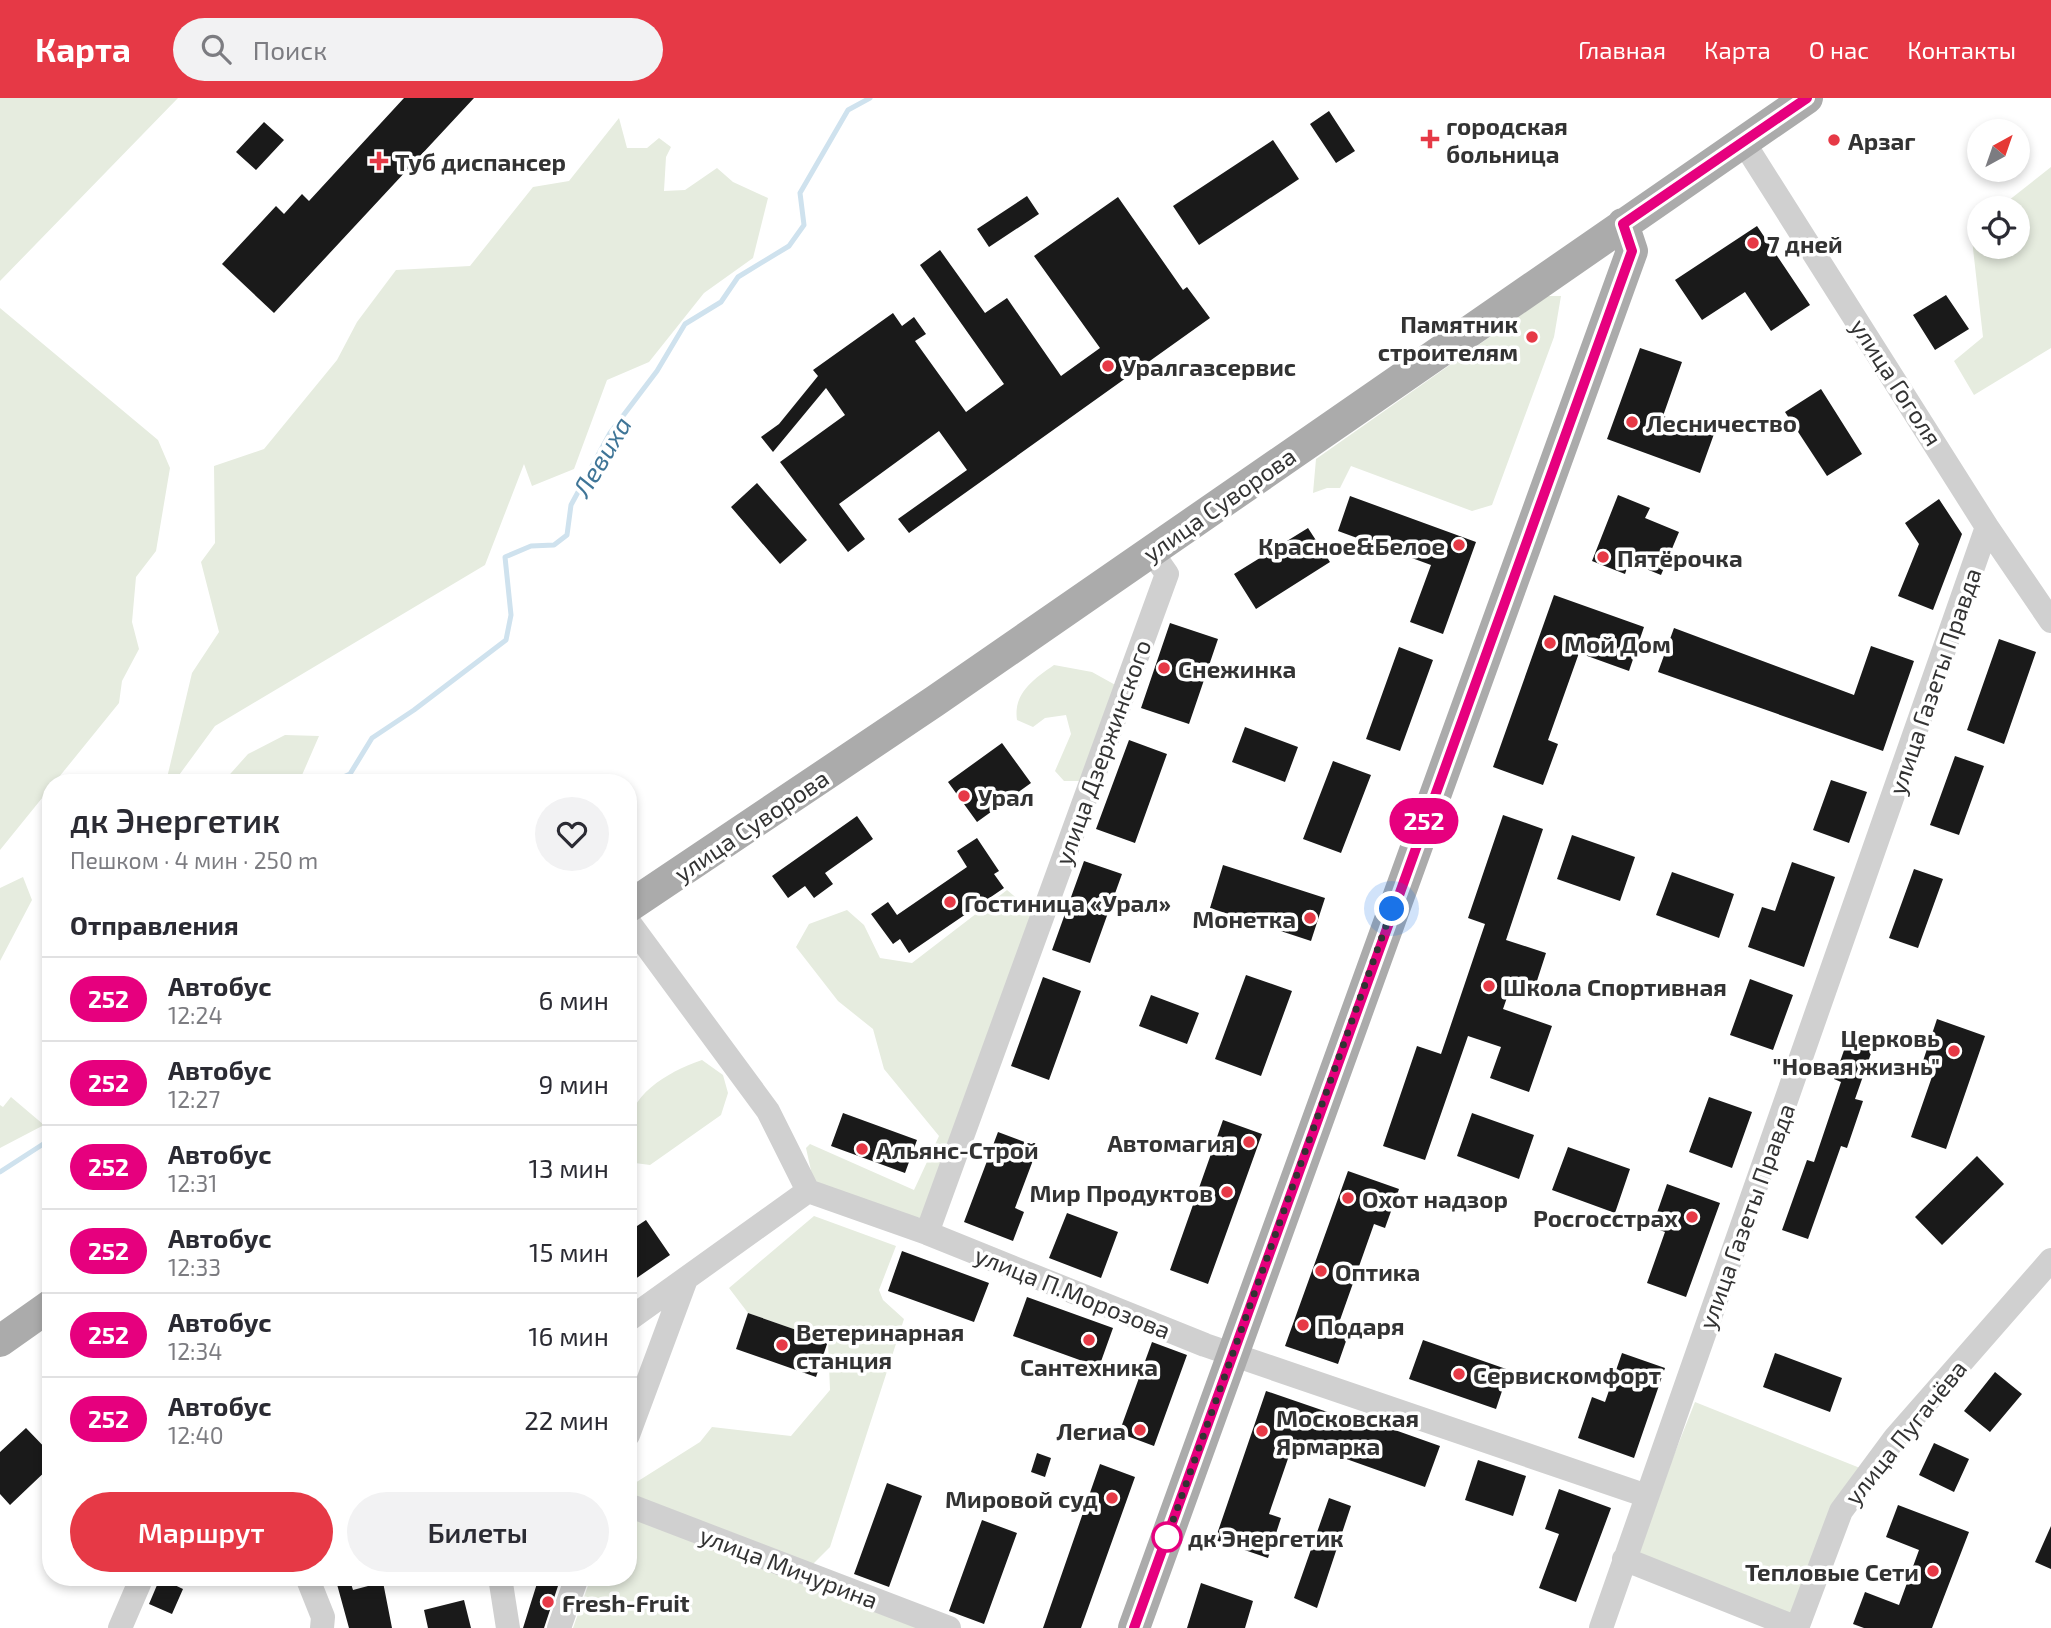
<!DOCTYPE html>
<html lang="ru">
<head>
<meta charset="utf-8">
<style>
  body { margin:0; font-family:"Exo 2",sans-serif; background:#f2f2f3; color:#2b2b33; height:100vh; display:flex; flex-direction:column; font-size:26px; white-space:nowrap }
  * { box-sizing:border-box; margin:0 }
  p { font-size:23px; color:#7c7c81 }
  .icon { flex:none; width:38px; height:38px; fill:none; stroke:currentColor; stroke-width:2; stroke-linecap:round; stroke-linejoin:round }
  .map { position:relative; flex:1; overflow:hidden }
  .drawer { position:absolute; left:42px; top:676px; width:595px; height:812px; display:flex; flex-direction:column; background:#fff; border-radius:28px; box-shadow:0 4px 10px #0003 }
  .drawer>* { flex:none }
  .badge { padding:0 14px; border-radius:23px; font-size:24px; line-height:46px }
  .needle { width:46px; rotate:40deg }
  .tools { position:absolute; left:1967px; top:21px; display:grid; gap:14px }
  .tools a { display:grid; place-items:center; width:63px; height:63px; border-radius:50%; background:#fff; box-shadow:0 4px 10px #0003; font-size:35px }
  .you { position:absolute; width:35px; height:35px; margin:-18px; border:5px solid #fff; border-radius:50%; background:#1a73e8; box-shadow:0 0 0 10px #1a73e833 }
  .map>.badge { position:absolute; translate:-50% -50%; box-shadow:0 0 0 4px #fff }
  h2 { padding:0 28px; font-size:26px; line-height:63px }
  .round { display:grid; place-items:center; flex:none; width:74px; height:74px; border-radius:37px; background:#f2f2f3 }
  .summary { display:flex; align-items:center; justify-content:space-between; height:119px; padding:0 28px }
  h1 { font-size:33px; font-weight:600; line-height:52px }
  .button { display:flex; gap:14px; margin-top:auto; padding:14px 28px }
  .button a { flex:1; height:80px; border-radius:42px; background:#e63946; color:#fff; font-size:28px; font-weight:600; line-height:80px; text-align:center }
  .button a+a { background:#f2f2f3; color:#2b2b33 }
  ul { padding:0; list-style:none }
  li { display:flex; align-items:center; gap:21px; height:84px; padding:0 28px; border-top:2px solid #e1e1e2 }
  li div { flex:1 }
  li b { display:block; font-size:26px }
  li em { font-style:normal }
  li .badge { min-width:77px; font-weight:700; text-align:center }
  header { display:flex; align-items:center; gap:42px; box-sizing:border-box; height:98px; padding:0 35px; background:#e63946; color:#fff }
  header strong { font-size:33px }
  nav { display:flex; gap:38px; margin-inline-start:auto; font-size:24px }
  .search { width:490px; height:63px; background:#f2f2f3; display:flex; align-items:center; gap:18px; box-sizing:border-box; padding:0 24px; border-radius:38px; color:#7c7c81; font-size:26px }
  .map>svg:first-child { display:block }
  .green { fill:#e6ecdf }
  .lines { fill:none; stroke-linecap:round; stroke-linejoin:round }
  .stream { stroke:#cfe2ee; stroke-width:5 }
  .building { fill:#1a1a1a }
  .minor { stroke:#d0d0d0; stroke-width:24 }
  .major { stroke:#ababab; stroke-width:32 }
  .line-casing { stroke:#fff; stroke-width:16 }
  .line { stroke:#e6007e; stroke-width:10 }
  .walk { stroke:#333; stroke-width:7; stroke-dasharray:0 12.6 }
  .poi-dot { fill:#e63946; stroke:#fff; stroke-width:2.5 }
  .stop-dot { fill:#fff; stroke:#e6007e; stroke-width:3.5 }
  .labels { text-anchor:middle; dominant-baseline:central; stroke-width:7; stroke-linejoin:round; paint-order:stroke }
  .poi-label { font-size:24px; font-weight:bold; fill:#333; stroke:#fff; text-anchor:start }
  .street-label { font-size:24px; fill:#333; stroke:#fff }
  .stop-label { font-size:24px; font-weight:bold; fill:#333; stroke:#fff; text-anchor:start }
  .water-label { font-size:26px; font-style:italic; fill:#3f7597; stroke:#fff }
</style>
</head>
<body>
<header>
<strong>Карта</strong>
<div class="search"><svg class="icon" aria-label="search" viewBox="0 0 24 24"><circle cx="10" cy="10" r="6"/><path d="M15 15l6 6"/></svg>Поиск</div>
<nav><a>Главная</a><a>Карта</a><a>О нас</a><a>Контакты</a></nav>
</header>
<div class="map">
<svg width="2051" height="1530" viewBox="0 0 2051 1530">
  <rect width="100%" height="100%" fill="#fff"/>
  <path class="green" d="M0,0H178L0,183Z
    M619,20L627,50H647L659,40L671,49L666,59L664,93L685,92L717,70L733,84L768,100L753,160L704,195L649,264L607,282L574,371L532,388L524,366L485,467L215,628L174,684H166L192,575L219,534L201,464L215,445L214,368L264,351L337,262L357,224L396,172L470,168L533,89L569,83Z
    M2051,69V250L1974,297L1954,263L1983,239L1971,133L1979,126V149H2018V110H1999Z
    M1548,198H1561L1554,239L1492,407L1472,413L1351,368L1340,390H1327L1313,395L1316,361Z
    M0,210L158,342L170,370L156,453L136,479L132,524L139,551L122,583L119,605L55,684H51V689L0,752Z
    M1054,567L1092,574L1119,589L1082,683H1064L1055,673L1071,636L1066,617L1045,620L1033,629L1017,622C1013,595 1034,581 1054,567Z
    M285,637L319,638L299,684H223L248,656Z
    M23,779L32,802L0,863V790Z
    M1007,792L1037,817L924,1121L899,1115L814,1086L806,1050L810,1046L914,1092L939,1038L884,971L873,931L838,903L796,849L809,826L847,812L864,827L880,860L912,865Z
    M702,962L723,977L728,995L721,1017L650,1067L635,1065C609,1010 656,978 702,962Z
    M11,999L44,1027L0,1050V1007L3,1009Z
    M814,1118L896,1148L879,1192L883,1202L904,1221L830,1449L812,1467L639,1408L635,1385L700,1344L712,1329L791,1338L830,1292L828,1243L748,1215L729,1190Z
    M1695,1304L1860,1370L1790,1517L1635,1455Z
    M628,1414L947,1530H573L591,1479H628Z"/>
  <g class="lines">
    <path class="stream" d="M332,684L350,676L372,640L414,612L506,542L511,517L505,459L531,448L554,447L567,437L571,407L610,335L657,273L685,226L721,204L738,179L789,148L804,127L800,95L848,12L870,0
      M0,1074L51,1041"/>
  </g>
  <path class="building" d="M404,0H474L274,215L222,166L276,108L284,116L302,96L309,103Z
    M1329,13L1355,53L1336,65L1310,26Z
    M264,24L284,42L256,72L236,54Z
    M1273,42L1299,81L1199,147L1173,108Z
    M1027,98L1039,116L989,149L977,131Z
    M1118,99L1183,192L1187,189L1210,220L909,435L898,421L967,372L939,333L839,406L865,441L848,454L780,364L845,317L826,290L773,354L761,339L779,326L818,278L813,272L893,215L902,228L914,219L926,236L915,243L966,314L1004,286L920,167L940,152L985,215L1007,200L1061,278L1100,250L1034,158Z
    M1757,128L1810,207L1771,233L1745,194L1702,222L1675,182Z
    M1946,197L1969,231L1935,252L1913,217Z
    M1640,250L1682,264L1663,318L1714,336L1700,375L1607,341Z
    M1821,291L1862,356L1827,378L1785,314Z
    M757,385L807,442L780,466L731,409Z
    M1618,397L1650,410L1645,420L1679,434L1661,477L1629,464L1625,476L1592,463Z
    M1350,398L1476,444L1443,536L1410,524L1431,467L1338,433Z
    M1939,401L1962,436L1933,512L1898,498L1919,446L1905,425Z
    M1308,430L1330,464L1256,511L1234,476Z
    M1554,497L1644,529L1629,573L1579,555L1548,642L1558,646L1543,687L1493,669Z
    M1170,525L1218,541L1189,626L1141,610Z
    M1674,530L1854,597L1871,548L1914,563L1883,653L1658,574Z
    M1999,541L2036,554L2004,646L1967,632Z
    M1399,549L1433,562L1400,653L1366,641Z
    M1245,629L1298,649L1285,684L1232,664Z
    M1129,642L1167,656L1135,745L1096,731Z
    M1002,645L1031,685L977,724L948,684Z
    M1955,658L1984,668L1959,737L1930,727Z
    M1333,663L1371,677L1341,755L1303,741Z
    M1831,682L1867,694L1849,745L1813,732Z
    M1503,717L1543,731L1506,842L1546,855L1534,892L1512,885L1503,911L1552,928L1529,994L1490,980L1501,949L1468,938L1425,1062L1383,1048L1417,948L1441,956L1485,826L1468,820Z
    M857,718L873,741L825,775L833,786L814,800L805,788L788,800L772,778Z
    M1572,737L1635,759L1620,803L1557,781Z
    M977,740L999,773L994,776L1004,790L909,855L900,841L893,846L871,816L888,804L897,817L967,769L957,753Z
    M1084,763L1122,776L1090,865L1052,852Z
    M1792,764L1835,779L1804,869L1748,849L1762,809L1775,813Z
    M1223,767L1325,800L1311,843L1210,810Z
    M1914,771L1943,781L1918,850L1889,840Z
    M1672,774L1734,796L1719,840L1656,817Z
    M1246,877L1292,893L1261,978L1215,961Z
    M1043,879L1081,893L1049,982L1011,968Z
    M1750,881L1793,897L1773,952L1730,937Z
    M1151,897L1199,915L1187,946L1139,928Z
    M1937,921L1985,938L1946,1051L1911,1039L1935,970L1922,966Z
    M1850,935L1875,944L1855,1001L1863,1003L1847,1050L1841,1048L1808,1141L1782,1132L1807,1062L1814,1064L1841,984L1834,981Z
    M1709,999L1752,1014L1732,1070L1689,1054Z
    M843,1015L917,1042L905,1075L831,1048Z
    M1472,1015L1534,1037L1519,1081L1457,1058Z
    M1223,1022L1262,1036L1208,1186L1170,1172Z
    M998,1034L1038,1049L1015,1110L1024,1114L1013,1143L964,1124Z
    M1568,1049L1630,1071L1615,1115L1552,1092Z
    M1977,1058L2004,1086L1942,1147L1915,1119Z
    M1348,1073L1399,1091L1385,1130L1374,1126L1340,1222L1352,1226L1338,1266L1285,1248Z
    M1667,1086L1720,1105L1686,1199L1647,1185L1665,1134L1652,1129Z
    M1067,1115L1118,1134L1101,1180L1049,1160Z
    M646,1122L670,1157L628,1186V1134Z
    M902,1153L989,1185L974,1224L888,1193Z
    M1027,1199L1113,1230L1099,1269L1013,1238Z
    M748,1215L828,1243L816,1279L736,1251Z
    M1423,1242L1509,1272L1496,1311L1409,1281Z
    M1152,1244L1187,1257L1154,1348L1119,1335Z
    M1622,1255L1665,1270L1634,1360L1578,1340L1592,1299L1605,1304Z
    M1775,1255L1842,1280L1830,1314L1763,1289Z
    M1995,1274L2022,1296L1990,1334L1964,1313Z
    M1266,1293L1342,1319L1344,1314L1440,1348L1425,1389L1307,1347L1305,1351L1293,1346L1269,1416L1281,1420L1268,1460L1215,1442Z
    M26,1330L51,1356V1368L10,1407L0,1396V1354Z
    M1934,1345L1969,1361L1954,1394L1919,1377Z
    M1037,1355L1051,1360L1045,1379L1031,1374Z
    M1478,1362L1526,1378L1513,1418L1465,1402Z
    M1100,1366L1135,1379L1081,1530H1043Z
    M887,1385L922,1398L889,1489L854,1476Z
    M1559,1391L1611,1410L1576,1504L1539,1490L1559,1436L1545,1431Z
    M1329,1400L1351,1408L1317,1510L1294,1500Z
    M1898,1407L1969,1434L1932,1530H1864L1853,1526L1865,1494L1899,1507L1919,1452L1886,1439Z
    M982,1422L1017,1435L984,1526L949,1513Z
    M2051,1428V1471L2035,1464Z
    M335,1479H349L353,1492L383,1484L392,1530H349Z
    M539,1479H561L544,1530H523Z
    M160,1480L183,1491L172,1516L149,1506Z
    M1201,1485L1253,1503L1245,1530H1187Z
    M464,1502L471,1530H428L424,1512Z"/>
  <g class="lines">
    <path class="minor" d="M1744,45L1987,429L2051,523
      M628,823L768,1013L808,1093L927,1135L1205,1247L1647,1398
      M927,1135L1167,476L1151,453
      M628,1222L808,1093
      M628,1337L686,1181
      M628,1407L949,1530
      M1624,1461L1797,1530
      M307,1479L323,1519L322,1530
      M500,1479L508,1530
      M120,1530L142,1479
      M559,1530L577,1479
      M1601,1530L1987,429
      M1797,1530L1841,1413L1895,1340L2051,1162"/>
    <path class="major" d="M628,809L935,603L1807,0
      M0,1243L51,1207
      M1134,1530L1632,153L1623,126"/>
  </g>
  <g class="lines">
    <g class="line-casing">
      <path id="line" d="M1134,1530L1632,153L1623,126L1807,0"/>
    </g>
    <use href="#line" class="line"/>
    <path class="walk" d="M1167,1439L1166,1442L1392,811"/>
  </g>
  <g class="poi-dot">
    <path d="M1426.5 30.5h7v7h7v7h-7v7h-7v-7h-7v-7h7z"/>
    <circle cx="1834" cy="42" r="7"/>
    <path d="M375.5 52.5h7v7h7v7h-7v7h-7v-7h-7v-7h7z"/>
    <circle cx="1753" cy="145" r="7"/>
    <circle cx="1532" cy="239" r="7"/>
    <circle cx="1108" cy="268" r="7"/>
    <circle cx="1632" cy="324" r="7"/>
    <circle cx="1459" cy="447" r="7"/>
    <circle cx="1603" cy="459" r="7"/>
    <circle cx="1550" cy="545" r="7"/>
    <circle cx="1164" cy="570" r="7"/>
    <circle cx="964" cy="698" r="7"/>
    <circle cx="950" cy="804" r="7"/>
    <circle cx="1310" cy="820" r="7"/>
    <circle cx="1489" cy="888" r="7"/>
    <circle cx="1954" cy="953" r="7"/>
    <circle cx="1249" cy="1044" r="7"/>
    <circle cx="862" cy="1051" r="7"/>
    <circle cx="1227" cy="1094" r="7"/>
    <circle cx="1348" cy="1100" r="7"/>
    <circle cx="1692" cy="1119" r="7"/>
    <circle cx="1321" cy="1173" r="7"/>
    <circle cx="1303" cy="1227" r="7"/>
    <circle cx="1089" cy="1242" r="7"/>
    <circle cx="782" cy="1247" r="7"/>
    <circle cx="1459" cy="1276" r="7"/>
    <circle cx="1140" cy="1332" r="7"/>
    <circle cx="1262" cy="1333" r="7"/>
    <circle cx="1112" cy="1400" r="7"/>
    <circle cx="1933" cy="1473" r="7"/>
    <circle cx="548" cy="1504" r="7"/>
  </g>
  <circle class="stop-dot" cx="1167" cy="1439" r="14"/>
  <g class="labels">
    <g class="poi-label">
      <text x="1446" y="27">городская<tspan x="1446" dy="28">больница</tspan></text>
      <text x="1848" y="42">Арзаг</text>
      <text x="395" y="63">Туб диспансер</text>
      <text x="1767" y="145">7 дней</text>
      <text x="1518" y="225" text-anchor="end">Памятник<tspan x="1518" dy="28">строителям</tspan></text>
      <text x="1122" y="268">Уралгазсервис</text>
      <text x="1646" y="324">Лесничество</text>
      <text x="1445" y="447" text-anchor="end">Красное&amp;Белое</text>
      <text x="1617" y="459">Пятёрочка</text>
      <text x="1564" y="545">Мой Дом</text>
      <text x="1178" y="570">Снежинка</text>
      <text x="978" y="698">Урал</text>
      <text x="964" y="804">Гостиница «Урал»</text>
      <text x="1296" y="820" text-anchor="end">Монетка</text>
      <text x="1503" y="888">Школа Спортивная</text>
      <text x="1940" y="939" text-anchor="end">Церковь<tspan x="1940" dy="28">"Новая жизнь"</tspan></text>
      <text x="1235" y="1044" text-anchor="end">Автомагия</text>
      <text x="876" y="1051">Альянс-Строй</text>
      <text x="1213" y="1094" text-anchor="end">Мир Продуктов</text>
      <text x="1362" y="1100">Охот надзор</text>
      <text x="1678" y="1119" text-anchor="end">Росгосстрах</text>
      <text x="1335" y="1173">Оптика</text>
      <text x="1317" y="1227">Подаря</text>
      <text x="796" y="1233">Ветеринарная<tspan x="796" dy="28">станция</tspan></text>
      <text x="1089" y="1268" text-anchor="middle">Сантехника</text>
      <text x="1473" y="1276">Сервискомфорт</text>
      <text x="1276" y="1319">Московская<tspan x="1276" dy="28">Ярмарка</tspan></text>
      <text x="1126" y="1332" text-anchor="end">Легиа</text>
      <text x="1098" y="1400" text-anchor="end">Мировой суд</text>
      <text x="1919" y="1473" text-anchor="end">Тепловые Сети</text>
      <text x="562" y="1504">Fresh-Fruit</text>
    </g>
    <g class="street-label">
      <text transform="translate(1897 284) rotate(57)">улица Гоголя</text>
      <text transform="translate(1219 406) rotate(-35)">улица Суворова</text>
      <text transform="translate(1934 583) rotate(-71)">улица Газеты Правда</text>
      <text transform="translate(1102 654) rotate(-70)">улица Дзержинского</text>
      <text transform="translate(751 727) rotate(-34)">улица Суворова</text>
      <text transform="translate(1746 1118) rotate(-70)">улица Газеты Правда</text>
      <text transform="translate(1073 1194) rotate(22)">улица П.Морозова</text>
      <text transform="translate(1905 1334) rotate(-51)">улица Пугачёва</text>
      <text transform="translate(789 1469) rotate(21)">улица Мичурина</text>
    </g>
    <g class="stop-label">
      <text x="1188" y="1439">дк Энергетик</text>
    </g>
    <g class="water-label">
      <text transform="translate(601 358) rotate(-59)">Левиха</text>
    </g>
  </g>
</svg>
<div class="tools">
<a><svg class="needle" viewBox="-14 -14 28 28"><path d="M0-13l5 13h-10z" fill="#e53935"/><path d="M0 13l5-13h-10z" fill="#7c7c81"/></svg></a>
<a><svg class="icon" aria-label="locate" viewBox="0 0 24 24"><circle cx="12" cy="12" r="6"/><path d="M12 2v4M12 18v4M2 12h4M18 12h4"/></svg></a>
</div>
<div class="you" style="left:1392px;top:811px"></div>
<b class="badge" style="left:1424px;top:723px;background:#e6007e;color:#fff">252</b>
<section class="drawer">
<div class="summary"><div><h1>дк Энергетик</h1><p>Пешком · 4 мин · 250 m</p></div><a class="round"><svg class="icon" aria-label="heart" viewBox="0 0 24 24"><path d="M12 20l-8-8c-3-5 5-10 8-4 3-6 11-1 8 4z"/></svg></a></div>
<h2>Отправления</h2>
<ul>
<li><span class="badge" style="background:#e6007e;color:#fff">252</span><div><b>Автобус</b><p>12:24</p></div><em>6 мин</em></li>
<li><span class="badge" style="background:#e6007e;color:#fff">252</span><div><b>Автобус</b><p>12:27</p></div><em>9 мин</em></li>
<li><span class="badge" style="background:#e6007e;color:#fff">252</span><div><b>Автобус</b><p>12:31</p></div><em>13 мин</em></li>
<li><span class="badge" style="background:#e6007e;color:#fff">252</span><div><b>Автобус</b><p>12:33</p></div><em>15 мин</em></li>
<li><span class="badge" style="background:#e6007e;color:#fff">252</span><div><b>Автобус</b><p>12:34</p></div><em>16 мин</em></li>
<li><span class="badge" style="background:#e6007e;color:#fff">252</span><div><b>Автобус</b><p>12:40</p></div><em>22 мин</em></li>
</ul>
<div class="button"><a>Маршрут</a><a>Билеты</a></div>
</section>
</div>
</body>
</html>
